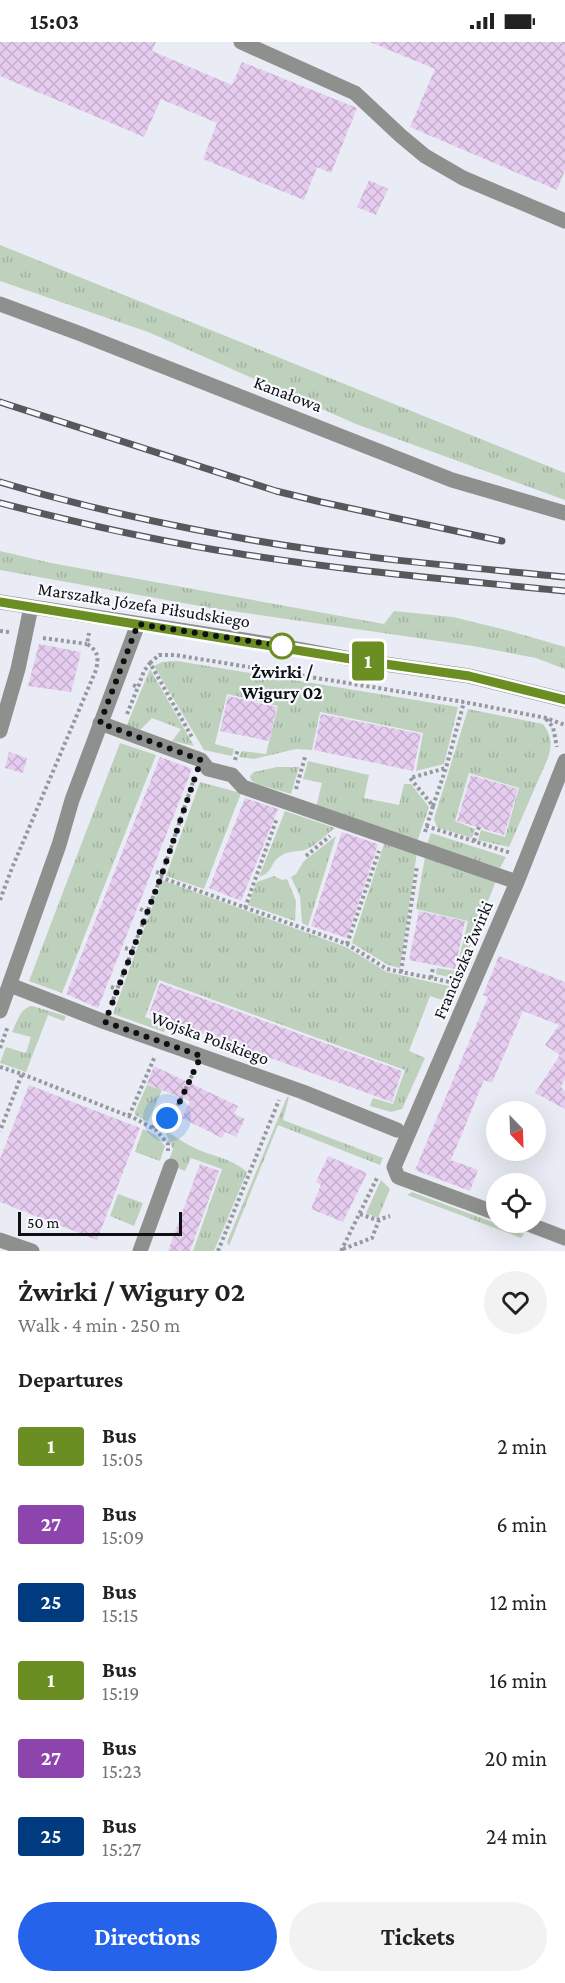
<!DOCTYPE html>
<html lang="en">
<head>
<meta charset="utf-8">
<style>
  body { margin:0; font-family:"Crimson Pro",serif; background:#f2f2f2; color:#222; height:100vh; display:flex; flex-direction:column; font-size:22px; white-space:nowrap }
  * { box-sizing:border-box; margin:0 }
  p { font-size:20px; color:#767676 }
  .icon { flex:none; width:33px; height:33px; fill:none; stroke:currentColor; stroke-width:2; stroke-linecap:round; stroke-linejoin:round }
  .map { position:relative; height:1209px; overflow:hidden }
  .sheet { display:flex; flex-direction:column; background:#fff; flex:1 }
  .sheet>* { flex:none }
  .badge { padding:0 12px; border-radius:4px; font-size:21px; line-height:39px }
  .needle { width:39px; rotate:157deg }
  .tools { position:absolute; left:486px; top:1059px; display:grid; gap:12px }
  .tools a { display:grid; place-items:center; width:60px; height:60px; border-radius:50%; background:#fff; box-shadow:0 6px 24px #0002; font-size:30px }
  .scale { position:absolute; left:18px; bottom:15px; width:164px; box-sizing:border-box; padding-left:6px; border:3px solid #0f1013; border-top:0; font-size:16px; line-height:21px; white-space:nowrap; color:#0f1013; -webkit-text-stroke:4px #f8f9fe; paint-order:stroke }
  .you { position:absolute; width:30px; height:30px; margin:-15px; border:4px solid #fff; border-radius:50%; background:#1a73e8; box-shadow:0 0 0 9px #1a73e833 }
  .map>.badge { position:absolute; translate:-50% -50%; box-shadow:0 0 0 3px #fff }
  h2 { padding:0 18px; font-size:22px; line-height:54px }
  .round { display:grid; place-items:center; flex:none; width:63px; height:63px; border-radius:32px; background:#f2f2f2 }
  .overview { display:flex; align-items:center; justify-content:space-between; height:102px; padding:0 18px }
  h1 { font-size:28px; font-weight:700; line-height:45px }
  .primary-button { display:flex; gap:12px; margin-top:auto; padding:12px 18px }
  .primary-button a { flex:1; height:69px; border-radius:36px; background:#2563eb; color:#fff; font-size:24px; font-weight:700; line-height:69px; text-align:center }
  .primary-button a+a { background:#f2f2f2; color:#222 }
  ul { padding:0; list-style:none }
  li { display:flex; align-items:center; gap:18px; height:78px; padding:0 18px }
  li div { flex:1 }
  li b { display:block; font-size:22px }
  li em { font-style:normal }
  li .badge { min-width:66px; font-weight:700; text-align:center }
  .status { display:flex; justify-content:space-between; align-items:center; height:42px; padding:0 30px; background:#fff; direction:ltr }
  .status svg { height:16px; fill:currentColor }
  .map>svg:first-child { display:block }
  .grass { fill:url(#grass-tufts) }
  .building { fill:url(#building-cross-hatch) }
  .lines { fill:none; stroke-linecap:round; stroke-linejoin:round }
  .path { stroke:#96989e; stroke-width:4; stroke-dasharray:3 3; stroke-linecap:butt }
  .minor { stroke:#8e908e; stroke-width:15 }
  .rail-casing { stroke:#56585c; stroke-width:7 }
  .rail { stroke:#f8f9fe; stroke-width:4.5; stroke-dasharray:14; stroke-linecap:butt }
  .line-casing { stroke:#fff; stroke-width:14 }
  .line { stroke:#6b8e23; stroke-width:9 }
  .walk { stroke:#0f1013; stroke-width:6; stroke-dasharray:0 10.8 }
  .stop-dot { fill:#fff; stroke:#6b8e23; stroke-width:3 }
  .labels { text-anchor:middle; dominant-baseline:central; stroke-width:4.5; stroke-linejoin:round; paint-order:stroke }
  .street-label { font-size:18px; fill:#0f1013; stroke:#f8f9fe }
  .stop-label { font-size:18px; font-weight:bold; fill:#0f1013; stroke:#f8f9fe }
</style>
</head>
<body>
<div class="status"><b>15:03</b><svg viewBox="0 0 49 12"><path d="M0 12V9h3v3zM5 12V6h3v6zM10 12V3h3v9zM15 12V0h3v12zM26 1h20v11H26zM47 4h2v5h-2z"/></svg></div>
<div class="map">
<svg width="565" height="1209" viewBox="0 0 565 1209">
  <defs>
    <pattern id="grass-tufts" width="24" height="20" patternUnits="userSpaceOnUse" patternTransform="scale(1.5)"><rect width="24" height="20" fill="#bed1bc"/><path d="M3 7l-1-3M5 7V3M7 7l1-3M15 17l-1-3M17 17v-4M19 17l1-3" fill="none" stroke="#a2b2a1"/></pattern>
    <pattern id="building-cross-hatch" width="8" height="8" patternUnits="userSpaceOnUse" patternTransform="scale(1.5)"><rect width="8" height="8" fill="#e6cdef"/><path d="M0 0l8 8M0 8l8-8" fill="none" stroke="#c4afcc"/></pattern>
  </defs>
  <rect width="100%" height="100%" fill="#e9ecf4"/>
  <path class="grass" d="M0,203L565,431V458L356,382L148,290L0,239Z
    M0,509L51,521L384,582L394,569L453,575L510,589L565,605V627L536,616L473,604L211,566L0,528Z
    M177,619L458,665L444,722L416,729L423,691L320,670L312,708L296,707L254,717L239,715L242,709L266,712L278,664L227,652L215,702L234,707L232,714L204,708L154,624L162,620Z
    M150,627L194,704L172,699L181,687L152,676L139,689L126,685Z
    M468,667L543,682C552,694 552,703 548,716L509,805L478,798L481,788L505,795L519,746L469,731L455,779L475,787L472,796L437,785L434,777Z
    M120,701L156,713L62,951L29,939Z
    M308,719L369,733L364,756L399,763L404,742H411L429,765L417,800L316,765L322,741L303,737Z
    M277,725H299L291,752L257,742L251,738L250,734L254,730Z
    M200,740L241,751L204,847L166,834Z
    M285,769L335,786C328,791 315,804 307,807C298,811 290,807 279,815C269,823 274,830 259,835Z
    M431,791L506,815L500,826L427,802Z
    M336,794L308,884L302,881L300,854L291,835L296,832L304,819Z
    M385,799L417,810L400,926L388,923L352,901Z
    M425,815L496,839L457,937L436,932L437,926L456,929L468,879L416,867Z
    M274,834L282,838L287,837L296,859L295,879L248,863L257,840Z
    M162,838L346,905L387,930L453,945L448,960L430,954L409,1009L425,1016L402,1067L391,1070L370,1064L373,1056L393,1062L405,1028L159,938L145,975L167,983L164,990L113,972Z
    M32,964L66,974L64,979L48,973L26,1030L0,1021L6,1005L26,1011L31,995L12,990C17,980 20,966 32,964Z
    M147,1043L162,1048L148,1080L135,1073V1070Z
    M287,1055H289L283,1078L383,1116L380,1123L278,1083L229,1204L227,1200Z
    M163,1085C174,1095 186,1102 199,1108C218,1116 230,1116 247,1130L214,1209H193L222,1127L191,1116L185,1129L168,1122L173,1107Z
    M143,1087L156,1093L165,1104L160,1119L135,1110Z
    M381,1138L390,1147L378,1176L366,1171Z
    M412,1150L524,1192L521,1196L407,1153Z
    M118,1152L143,1161L134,1184L110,1174Z"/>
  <path class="building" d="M0,0H156L152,9L232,43L242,20L357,66L331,131L317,125L304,158L203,117L217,81L161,57L144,95L0,34Z
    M370,0H565V128L557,148L410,85L435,27Z
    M369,138L388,147L376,173L357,165Z
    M39,602L81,610L71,650L28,644Z
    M228,654L277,665L269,699L220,689Z
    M321,672L421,692L413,729L314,708Z
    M9,710L27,716L23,731L5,726Z
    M160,715L192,727L98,966L66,952Z
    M471,733L518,747L504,793L457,779Z
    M245,756L278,767L241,859L209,846Z
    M342,790L378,802L347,896L311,884Z
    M419,869L465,879L455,927L409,918Z
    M499,914L565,940V1037L561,1045L565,1049V1067L535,1051L560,1013L545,1003L559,983L523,969L492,1041L484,1038L451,1118L478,1128L470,1149L415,1128L488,955L483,953Z
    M160,941L402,1029L392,1060L149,972Z
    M154,1024L238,1064L234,1072L245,1077L236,1095L225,1090L222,1096L182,1076L190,1059L147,1042Z
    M29,1043L140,1086L97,1198L0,1160V1117Z
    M328,1114L367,1131L343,1180L311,1167L321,1143L316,1140Z
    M200,1122L219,1129L190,1209H168Z"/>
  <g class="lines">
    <path class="path" d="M0,589L9,590
      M43,596L87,602
      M150,621L159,613H175L464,660L546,676L565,683
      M133,643L138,645L144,629L150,621L193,697
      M127,672L138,645
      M546,677L553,685L557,705
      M235,718L238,707
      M296,747L305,715
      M433,764L446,726L464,660
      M426,784L511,811
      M425,790L433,764L410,736L446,726
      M474,799L479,785
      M306,814L330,794
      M156,830L162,832
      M160,835L347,902L387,927L455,941
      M0,858L12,826L96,628C99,615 98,609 87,602L89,591
      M245,866L277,776
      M140,867L147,870
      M347,902L379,809
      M125,906L132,908
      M401,930L417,824
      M431,936L433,926
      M111,945L117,947
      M111,963L162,832L194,737
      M0,1006L8,984
      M0,1025L22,1032L0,1089
      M22,1032L136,1077L156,1088L168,1102V1109
      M129,1074L155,1014
      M152,1086L157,1079L167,1076L175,1069L194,1029
      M360,1172L377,1178L390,1174
      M343,1207L372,1196L379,1178
      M218,1209L279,1058
      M341,1209L378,1134"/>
    <path class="minor" d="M241,0L355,51L401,94L425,114L463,136L565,179
      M0,262L81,292L452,438L565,471
      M0,560L282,604L357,618L469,634L565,658
      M100,681L201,718L208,727L232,733L243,745L517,840
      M0,689L18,627L31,565
      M10,943L105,980L303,1050L397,1088
      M0,969L59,803L72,758L138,582
      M496,1171L398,1135L394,1125L517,840L565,719
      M523,1180L565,1196
      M0,1198L32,1209
      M140,1209L171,1124"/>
    <g class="rail-casing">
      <path id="rail" d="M0,360L276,449L321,460L502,499
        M0,440C77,463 156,481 235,495C344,515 455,524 565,535
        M0,461C78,481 156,499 235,511C345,529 455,538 565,549"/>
    </g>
    <use href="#rail" class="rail"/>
  </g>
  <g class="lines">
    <g class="line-casing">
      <path id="line" d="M0,560L357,618L469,634L565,658"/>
    </g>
    <use href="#line" class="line"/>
    <path class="walk" d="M167,1076L175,1070L201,1014L105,980L162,832L201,718L100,681L138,582L282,604"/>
  </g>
  <circle class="stop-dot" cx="282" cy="604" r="12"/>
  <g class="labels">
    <g class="street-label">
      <text transform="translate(288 352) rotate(21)">Kanałowa</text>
      <text transform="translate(144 563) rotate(9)">Marszałka Józefa Piłsudskiego</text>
      <text transform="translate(463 918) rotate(-67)">Franciszka Żwirki</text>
      <text transform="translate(210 996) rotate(20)">Wojska Polskiego</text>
    </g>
    <g class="stop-label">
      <text x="282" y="630">Żwirki /<tspan x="282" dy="21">Wigury 02</tspan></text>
    </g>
  </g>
</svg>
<div class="tools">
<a><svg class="needle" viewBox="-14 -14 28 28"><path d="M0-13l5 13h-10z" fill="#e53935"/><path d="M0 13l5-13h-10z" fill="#767676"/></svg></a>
<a><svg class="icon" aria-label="locate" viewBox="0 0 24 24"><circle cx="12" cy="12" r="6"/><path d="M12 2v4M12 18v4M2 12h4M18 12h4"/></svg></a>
</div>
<div class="scale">50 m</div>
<div class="you" style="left:167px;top:1076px"></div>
<b class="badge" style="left:368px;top:619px;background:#6b8e23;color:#fff">1</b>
</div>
<section class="sheet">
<div class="overview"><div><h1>Żwirki / Wigury 02</h1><p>Walk · 4 min · 250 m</p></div><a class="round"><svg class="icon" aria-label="heart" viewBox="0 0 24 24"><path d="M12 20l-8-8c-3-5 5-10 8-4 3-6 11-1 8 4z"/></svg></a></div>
<h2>Departures</h2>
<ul>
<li><span class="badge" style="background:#6b8e23;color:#fff">1</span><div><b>Bus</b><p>15:05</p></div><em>2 min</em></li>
<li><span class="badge" style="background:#8e44ad;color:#fff">27</span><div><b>Bus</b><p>15:09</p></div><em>6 min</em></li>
<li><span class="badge" style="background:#003b80;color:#fff">25</span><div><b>Bus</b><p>15:15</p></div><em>12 min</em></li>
<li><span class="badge" style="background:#6b8e23;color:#fff">1</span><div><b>Bus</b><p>15:19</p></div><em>16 min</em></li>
<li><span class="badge" style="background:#8e44ad;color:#fff">27</span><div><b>Bus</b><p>15:23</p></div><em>20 min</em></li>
<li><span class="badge" style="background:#003b80;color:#fff">25</span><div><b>Bus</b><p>15:27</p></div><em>24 min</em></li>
</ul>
<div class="primary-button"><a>Directions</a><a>Tickets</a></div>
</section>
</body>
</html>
